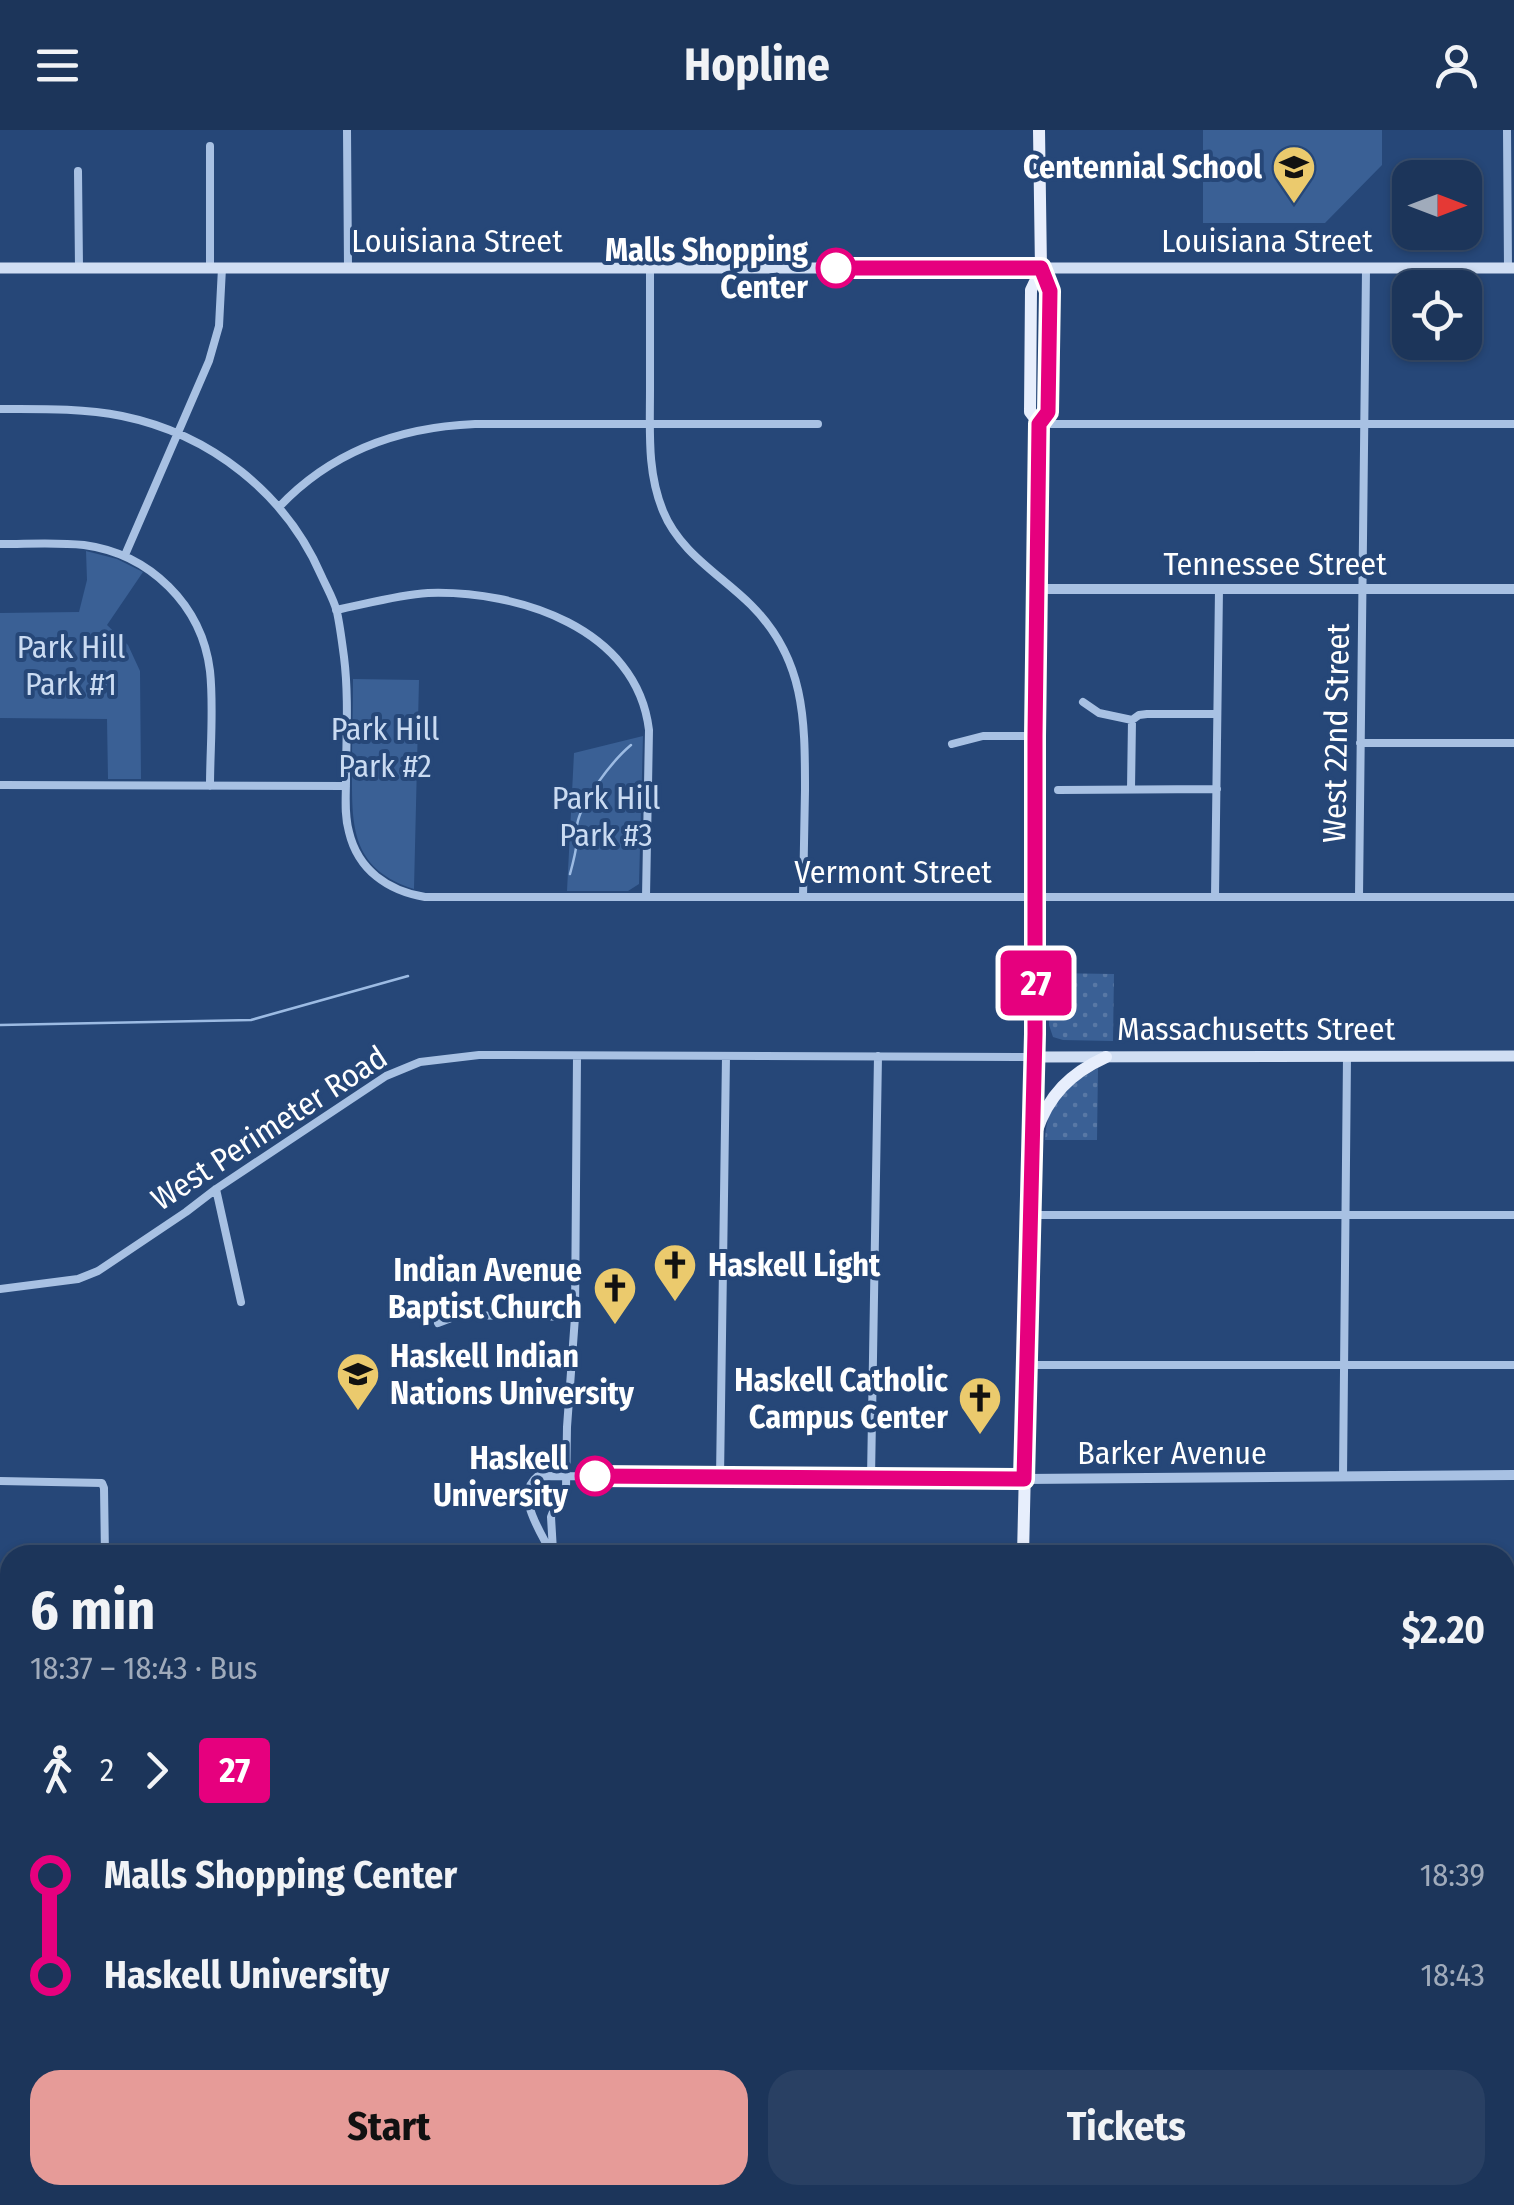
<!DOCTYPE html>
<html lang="en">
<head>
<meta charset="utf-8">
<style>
  body { margin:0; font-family:"Fira Sans Condensed",sans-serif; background:#294063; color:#f1f3f6; height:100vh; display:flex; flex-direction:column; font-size:38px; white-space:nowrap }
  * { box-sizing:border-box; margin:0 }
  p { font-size:32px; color:#a0abbb }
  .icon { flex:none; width:55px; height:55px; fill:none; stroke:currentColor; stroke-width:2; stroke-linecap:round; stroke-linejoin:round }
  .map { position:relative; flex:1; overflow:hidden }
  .sheet { position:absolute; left:0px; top:1415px; width:1515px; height:660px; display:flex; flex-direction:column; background:#1c355a; border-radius:30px 30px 0 0; box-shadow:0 2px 8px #0004,0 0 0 2px #3a5070 }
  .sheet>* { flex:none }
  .badge { padding:0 20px; border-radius:8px; font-size:35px; line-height:65px }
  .needle { width:65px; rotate:90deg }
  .buttons { position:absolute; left:1392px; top:30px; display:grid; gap:20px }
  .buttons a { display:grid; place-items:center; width:90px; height:90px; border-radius:20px; background:#1c355a; box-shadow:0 2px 8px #0004,0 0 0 2px #3a5070; font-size:50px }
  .map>.badge { position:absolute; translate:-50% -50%; box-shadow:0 0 0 5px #fff }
  .legs { display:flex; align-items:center; gap:15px; height:110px; padding:0 30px; font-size:32px }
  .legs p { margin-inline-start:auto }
  .headline { display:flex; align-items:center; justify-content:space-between; height:170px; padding:0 30px }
  h1 { font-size:55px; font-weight:700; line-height:75px }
  .cta { display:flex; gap:20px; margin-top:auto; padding:20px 30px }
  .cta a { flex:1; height:115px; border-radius:30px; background:#e69b98; color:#111; font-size:40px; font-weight:700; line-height:115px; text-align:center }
  .cta a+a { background:#294063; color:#f1f3f6 }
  ul { padding:0 30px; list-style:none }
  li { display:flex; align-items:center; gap:35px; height:100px; font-size:38px }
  li i { display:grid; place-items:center; width:15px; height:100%; margin:0 12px; background:currentColor }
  li i::after { content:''; width:25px; height:25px; margin:-12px; border:8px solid; border-radius:50%; background:#1c355a }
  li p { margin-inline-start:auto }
  li:first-child i { background:linear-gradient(#0000 50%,currentColor 0) }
  li:last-child i { background:linear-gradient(currentColor 50%,#0000 0) }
  header { display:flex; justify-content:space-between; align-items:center; height:130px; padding:0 30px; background:#1c355a; font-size:45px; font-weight:700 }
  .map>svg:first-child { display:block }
  .grass { fill:url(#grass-dots) }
  .park { fill:#3a6095 }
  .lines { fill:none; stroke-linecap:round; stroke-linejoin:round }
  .stream { stroke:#9cbbe3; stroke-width:2.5 }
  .minor { stroke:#a8c1e3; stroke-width:8 }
  .tertiary { stroke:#a8c1e3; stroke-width:10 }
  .secondary { stroke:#d0def3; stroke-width:11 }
  .primary { stroke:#e7eefc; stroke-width:12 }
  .line-1-casing { stroke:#fff; stroke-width:22 }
  .line-1 { stroke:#e6007e; stroke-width:15 }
  .stop-1-dot { fill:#fff; stroke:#e6007e; stroke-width:5 }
  .labels { text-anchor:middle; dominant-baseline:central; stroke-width:8; stroke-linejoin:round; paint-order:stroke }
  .poi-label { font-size:32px; font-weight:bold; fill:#fff; stroke:#264778; text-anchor:end }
  .street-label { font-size:32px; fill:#fff; stroke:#264778 }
  .stop-label { font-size:32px; font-weight:bold; fill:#fff; stroke:#264778; text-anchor:end }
  .park-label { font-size:32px; fill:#cadbf2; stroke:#264778 }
</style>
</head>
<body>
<header><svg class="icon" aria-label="menu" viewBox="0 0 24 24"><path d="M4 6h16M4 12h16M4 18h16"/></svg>Hopline<svg class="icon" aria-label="person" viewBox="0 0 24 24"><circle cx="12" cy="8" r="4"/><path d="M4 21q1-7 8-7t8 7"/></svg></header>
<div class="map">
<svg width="1514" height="2075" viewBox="0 0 1514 2075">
  <defs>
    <pattern id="grass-dots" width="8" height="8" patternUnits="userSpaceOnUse" patternTransform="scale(2.5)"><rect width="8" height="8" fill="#3a6095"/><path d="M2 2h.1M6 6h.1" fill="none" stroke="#5878a5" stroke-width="1.8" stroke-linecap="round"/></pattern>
  </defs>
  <rect width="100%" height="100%" fill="#264778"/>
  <path class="grass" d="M1050,843L1114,844L1113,911L1063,910L1053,907L1049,895Z
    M1098,938L1097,1010H1045C1047,971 1066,956 1098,938Z"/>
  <path class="park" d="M1203,0H1382V35L1325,93H1203Z
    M86,421L117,429L143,442L107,495L128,515L140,541L141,649H108L107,589L0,588V483L79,482L87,450Z
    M353,549L419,550L414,759C349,738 352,694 352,637C352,607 353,578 353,549Z
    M643,606L639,754L628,761H567L574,623Z"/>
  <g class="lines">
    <path class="stream" d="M570,744C573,733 576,722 577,711C577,706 576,701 577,695C581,671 613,630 631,615
      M0,895L251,890L408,846"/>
    <path class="minor" d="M347,0L348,138
      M1507,0L1508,138
      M210,16V138
      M78,41L79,138
      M650,138C650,179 650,220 650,260C650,302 647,342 663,381C680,423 721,445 751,475C805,529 805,589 805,660C804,696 804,731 803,767
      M0,279C40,279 82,278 122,286C210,304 286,363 322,447C327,458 334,470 337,482C340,496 342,512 344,527C349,567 346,609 346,649C346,667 344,685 349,702C358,740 388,761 425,767H1514
      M1039,294H1514
      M279,377C331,322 400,297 475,294H818
      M0,414C28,414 57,412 84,415C150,424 202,475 210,541C214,578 210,619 210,656
      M125,425L209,231L219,196L222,138
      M336,480C366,474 397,465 428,463C518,460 637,498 649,600L646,767
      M1083,572L1099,583L1132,590L1139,585L1147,584H1217
      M1360,613H1514
      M952,614L983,606H1035
      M0,655L346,656
      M1131,659L1132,590
      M1058,660L1217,659
      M1215,767L1219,459
      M1359,767L1366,139
      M216,1059L241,1172
      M1031,1085H1514
      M0,1159L78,1149L98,1141L186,1082L216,1059L386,946L420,932L479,925L1035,927
      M438,1193L459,1185L575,1187
      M1027,1235H1514
      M720,1347L726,926
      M1343,1347L1347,926
      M871,1348L878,926
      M0,1351L102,1353L104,1358L105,1425
      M553,1421L551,1387L558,1369L566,1359L567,1297L575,1187L577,926
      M552,1425C542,1403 513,1365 538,1346L1024,1349
      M1505,1639H1514
      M0,1678L10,1675
      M0,1842L10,1847
      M1505,1852H1514
      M975,2065V2075"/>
    <path class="tertiary" d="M1036,459H1514
      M1024,1349L1514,1345"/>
    <path class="secondary" d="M0,138H1514
      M1035,927L1514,926"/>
    <path class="primary" d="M1039,294L1030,282L1031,160L1041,139
      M1036,1003C1048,965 1071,943 1106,927
      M1023,1425L1035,904L1037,767L1035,606L1039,294L1048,282L1050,161L1041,139L1039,0
      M1020,2075V2065"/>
  </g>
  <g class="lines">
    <g class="line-1-casing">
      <path id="line-1" d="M595,1346L1024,1349L1035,904V606L1039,294L1048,282L1050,161L1041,138H836"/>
    </g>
    <use href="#line-1" class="line-1"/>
  </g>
  <defs>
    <g id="school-pin" transform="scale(2.25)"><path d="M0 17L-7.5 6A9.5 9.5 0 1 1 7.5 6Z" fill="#ebca6d" stroke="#264778"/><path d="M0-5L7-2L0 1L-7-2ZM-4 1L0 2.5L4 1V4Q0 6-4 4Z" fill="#111"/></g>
    <g id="church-pin" transform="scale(2.25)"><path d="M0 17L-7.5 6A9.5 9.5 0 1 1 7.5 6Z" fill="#ebca6d" stroke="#264778"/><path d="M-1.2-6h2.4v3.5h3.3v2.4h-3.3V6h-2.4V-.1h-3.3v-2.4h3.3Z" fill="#111"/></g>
    <g id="university-pin" transform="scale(2.25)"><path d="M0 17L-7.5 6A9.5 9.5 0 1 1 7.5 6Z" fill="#ebca6d" stroke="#264778"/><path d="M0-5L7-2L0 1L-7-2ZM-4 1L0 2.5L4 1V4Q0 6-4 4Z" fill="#111"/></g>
  </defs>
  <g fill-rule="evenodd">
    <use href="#school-pin" x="1294" y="37"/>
    <use href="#church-pin" x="675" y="1135"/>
    <use href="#church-pin" x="615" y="1158"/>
    <use href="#university-pin" x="358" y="1244"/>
    <use href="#church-pin" x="980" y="1268"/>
  </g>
  <g class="stop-1-dot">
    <circle cx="836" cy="138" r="18"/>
    <circle cx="595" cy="1346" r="18"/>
  </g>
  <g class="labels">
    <g class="poi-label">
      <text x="1262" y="37">Centennial School</text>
      <text x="708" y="1135" text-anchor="start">Haskell Light</text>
      <text x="582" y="1140">Indian Avenue<tspan x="582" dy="37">Baptist Church</tspan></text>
      <text x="390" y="1226" text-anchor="start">Haskell Indian<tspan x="390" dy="37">Nations University</tspan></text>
      <text x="948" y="1250">Haskell Catholic<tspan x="948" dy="37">Campus Center</tspan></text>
    </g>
    <g class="street-label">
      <text x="457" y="111">Louisiana Street</text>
      <text x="1267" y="111">Louisiana Street</text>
      <text x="1275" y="434">Tennessee Street</text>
      <text transform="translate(1336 603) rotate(-89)">West 22nd Street</text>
      <text x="893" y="742">Vermont Street</text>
      <text x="1256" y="899">Massachusetts Street</text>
      <text transform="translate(269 998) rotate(-33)">West Perimeter Road</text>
      <text x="1172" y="1323">Barker Avenue</text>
    </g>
    <g class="stop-label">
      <text x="808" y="120">Malls Shopping<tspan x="808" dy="37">Center</tspan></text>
      <text x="568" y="1328">Haskell<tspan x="568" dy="37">University</tspan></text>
    </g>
    <g class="park-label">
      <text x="71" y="517">Park Hill<tspan x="71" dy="37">Park #1</tspan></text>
      <text x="385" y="599">Park Hill<tspan x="385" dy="37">Park #2</tspan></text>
      <text x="606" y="668">Park Hill<tspan x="606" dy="37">Park #3</tspan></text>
    </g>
  </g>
</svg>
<div class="buttons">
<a><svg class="needle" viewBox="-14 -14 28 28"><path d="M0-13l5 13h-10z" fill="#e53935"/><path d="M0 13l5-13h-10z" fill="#a0abbb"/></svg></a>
<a><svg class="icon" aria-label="locate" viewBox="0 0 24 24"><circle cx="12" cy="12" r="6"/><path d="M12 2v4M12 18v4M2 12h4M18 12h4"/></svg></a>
</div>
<b class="badge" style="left:1036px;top:853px;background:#e6007e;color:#fff">27</b>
<section class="sheet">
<div class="headline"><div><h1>6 min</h1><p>18:37 – 18:43 · Bus</p></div><b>$2.20</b></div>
<div class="legs"><svg class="icon" aria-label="walk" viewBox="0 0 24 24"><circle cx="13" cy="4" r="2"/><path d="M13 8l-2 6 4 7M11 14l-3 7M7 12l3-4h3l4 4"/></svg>2<svg class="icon" aria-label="forward" viewBox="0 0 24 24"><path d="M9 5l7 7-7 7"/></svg><b class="badge" style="background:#e6007e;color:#fff">27</b></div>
<ul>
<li><i style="color:#e6007e"></i><b>Malls Shopping Center</b><p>18:39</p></li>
<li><i style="color:#e6007e"></i><b>Haskell University</b><p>18:43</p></li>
</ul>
<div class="cta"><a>Start</a><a>Tickets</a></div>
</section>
</div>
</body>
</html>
